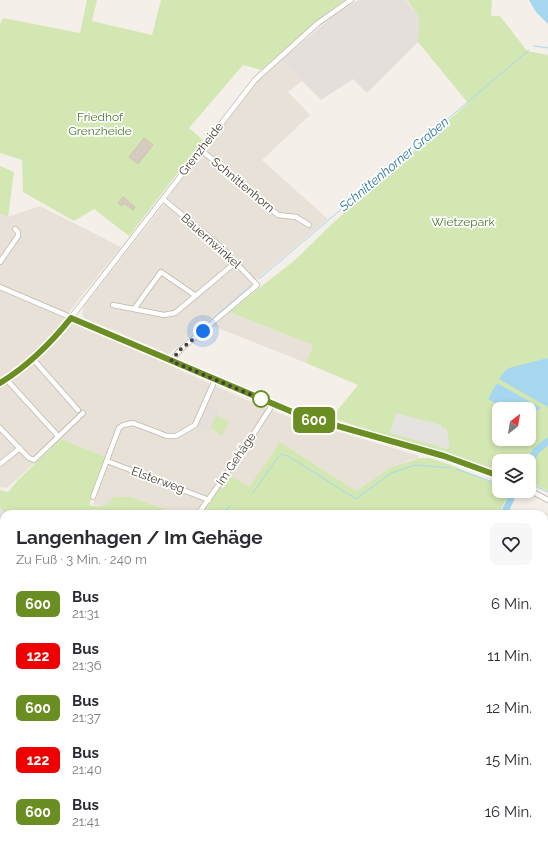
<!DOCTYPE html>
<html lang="de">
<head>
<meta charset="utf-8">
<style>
  body { margin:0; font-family:Raleway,sans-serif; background:#f7f7f7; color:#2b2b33; height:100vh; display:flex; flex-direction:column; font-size:15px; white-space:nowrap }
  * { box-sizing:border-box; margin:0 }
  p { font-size:13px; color:#7c7c81 }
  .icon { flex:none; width:22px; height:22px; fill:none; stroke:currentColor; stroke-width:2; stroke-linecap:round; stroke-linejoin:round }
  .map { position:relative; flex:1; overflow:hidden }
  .drawer { position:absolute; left:0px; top:510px; width:548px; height:336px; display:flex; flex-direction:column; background:#fff; border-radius:12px 12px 0 0; box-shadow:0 2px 6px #0003 }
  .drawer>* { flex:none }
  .badge { padding:0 8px; border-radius:6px; font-size:14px; line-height:26px }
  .needle { width:26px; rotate:31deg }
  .tools { position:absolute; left:492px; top:402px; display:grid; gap:8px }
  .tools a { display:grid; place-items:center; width:44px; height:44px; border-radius:8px; background:#fff; box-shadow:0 2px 6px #0003; font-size:20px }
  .you { position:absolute; width:20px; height:20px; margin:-10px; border:3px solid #fff; border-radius:50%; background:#1a73e8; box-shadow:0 0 0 6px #1a73e833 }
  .map>.badge { position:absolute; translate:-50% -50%; box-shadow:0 0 0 2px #fff }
  .round { display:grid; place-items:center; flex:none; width:42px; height:42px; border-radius:8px; background:#f7f7f7 }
  .headline { display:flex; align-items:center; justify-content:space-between; height:68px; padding:0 16px }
  h1 { font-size:19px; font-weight:700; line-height:30px }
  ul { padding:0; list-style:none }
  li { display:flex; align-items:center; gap:12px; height:52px; padding:0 16px }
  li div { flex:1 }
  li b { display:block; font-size:15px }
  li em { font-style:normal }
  li .badge { min-width:44px; font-weight:700; text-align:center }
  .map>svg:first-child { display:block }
  .residential { fill:#e8e1d7 }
  .industrial { fill:#e4dfda }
  .green { fill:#d3e7b2; fill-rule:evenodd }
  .parking { fill:#e5e3e0 }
  .water { fill:#a6d7ef }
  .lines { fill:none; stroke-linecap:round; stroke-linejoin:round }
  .stream { stroke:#a6d7ef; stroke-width:1 }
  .river { stroke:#a6d7ef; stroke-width:7 }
  .building { fill:#d5cbbe; stroke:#d0c2b1 }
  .minor-casing { stroke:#bfb7ab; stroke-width:6 }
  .minor { stroke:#fff; stroke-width:4.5 }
  .line-casing { stroke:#fff; stroke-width:9 }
  .line { stroke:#6b8e23; stroke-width:6 }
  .walk { stroke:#484037; stroke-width:4; stroke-dasharray:0 7.2 }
  .stop-dot { fill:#fff; stroke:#6b8e23; stroke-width:2 }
  .labels { text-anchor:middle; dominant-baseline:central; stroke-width:3.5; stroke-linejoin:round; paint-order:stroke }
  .park-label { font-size:12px; fill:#4e792b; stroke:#fff }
  .street-label { font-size:12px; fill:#484037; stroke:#fff }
  .water-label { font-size:13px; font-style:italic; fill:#2e79a2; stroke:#fff }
</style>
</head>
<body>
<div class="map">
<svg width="548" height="846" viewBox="0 0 548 846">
  <rect width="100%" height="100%" fill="#f4f0e9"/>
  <path class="residential" d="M281,60L302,81L288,92L310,115L262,160L328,219L169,354L84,318L82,314L84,306L164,204L198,156L256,82Z
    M40,206L121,247L64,318L258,405L294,419L417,455L419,458L410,460L384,472L356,491L280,442L249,488L225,471L194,514H177L131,497L102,506L93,505L106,457L61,439L7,488L0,487V214L8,217Z
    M229,312L313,345L306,363L213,326Z"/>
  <path class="industrial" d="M358,0H406L419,17L418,42L367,93L353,79L321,100L281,60L333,16Z
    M207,404L219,409L209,433L197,425Z"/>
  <path class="green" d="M87,0H97L92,21L152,35L161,0H345L324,15L261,70L243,65L189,128L203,140L129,236L94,209L74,221L23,192L22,160L0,153V24L3,18L80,33Z
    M407,0H492L491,16H500L527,51L548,55V438L535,448L527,461H499V471L331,418L358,385L306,363L313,345L229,312L295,260L332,224L468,103L418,42L419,17ZM499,409H529V439H499Z
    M0,166L14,172L8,217L0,214Z
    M216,415L229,422L222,436L211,428Z
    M61,439L106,457L89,505C102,507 105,508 114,497H131L177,514H7L0,508V490L8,492L18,480Z
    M280,442L356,491L390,468L419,458H430L448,464L499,485V491H510L499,514H202L229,474L249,487Z
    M548,443V491L529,481C529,462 533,455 548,443Z
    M4,555V842H51L40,846H0V556Z
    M68,842H244L241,846H54Z"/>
  <path class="parking" d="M396,413L441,425V428L447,429L449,444L448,449L390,433Z
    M0,508L7,514H4V555L0,556Z"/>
  <path class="water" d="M529,0H548V24L536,12Z
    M548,358V407L499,379L504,372L509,368Z
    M497,383L541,408L536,411L529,412V409H505L488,399Z"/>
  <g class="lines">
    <path class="stream" d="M534,46L548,48
      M259,279L529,50
      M213,318L251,285
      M456,469L499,484
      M529,483L548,492
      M253,493L277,458L282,454L288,456L356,499L391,473L416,465L450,468
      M221,514L231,505"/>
    <path class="river" d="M529,463L536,451L548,441
      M504,514L514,491
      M245,846L251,842"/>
  </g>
  <path class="building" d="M144,138L153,145L138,164L129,157Z
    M123,197L135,207L133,210L124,203L122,206L118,203Z"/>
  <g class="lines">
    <g class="minor-casing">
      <path id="minor" d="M200,149L278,215L296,217L309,225
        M163,199L221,247L257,285L180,350L171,361
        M0,262L18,236V232L15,229
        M0,287L302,416L444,456L499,476
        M113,305L164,315L175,313L236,262
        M134,309L161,272L196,296
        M33,359L78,410
        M6,379L58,436
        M0,383L33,359L59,333L255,80L318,23L351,0
        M0,428L29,458L34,460L83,413
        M107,461L209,500
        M0,464L20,448
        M529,490L548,500
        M93,497L119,428L123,425L133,423L167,436H176L195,425L215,380
        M198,514L239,456L273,404"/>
    </g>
    <use href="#minor" class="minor"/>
  </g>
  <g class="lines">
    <g class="line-casing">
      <path id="line" d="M0,383C28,366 51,343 71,318L302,416L444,456L499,476"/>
    </g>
    <use href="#line" class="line"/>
    <path class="walk" d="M203,331L180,350L171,361L261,399"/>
  </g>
  <circle class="stop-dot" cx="261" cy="399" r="8"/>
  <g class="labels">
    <g class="park-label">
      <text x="100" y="117">Friedhof<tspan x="100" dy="14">Grenzheide</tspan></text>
      <text x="463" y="222">Wietzepark</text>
    </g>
    <g class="street-label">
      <text transform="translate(201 149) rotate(-52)">Grenzheide</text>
      <text transform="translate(243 185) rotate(40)">Schnittenhorn</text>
      <text transform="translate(211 241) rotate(42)">Bauernwinkel</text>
      <text transform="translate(236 459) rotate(-56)">Im Gehäge</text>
      <text transform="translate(158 480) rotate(20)">Elsterweg</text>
    </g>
    <g class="water-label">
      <text transform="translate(394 164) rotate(-40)">Schnittenhorner Graben</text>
    </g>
  </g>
</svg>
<div class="tools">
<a><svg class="needle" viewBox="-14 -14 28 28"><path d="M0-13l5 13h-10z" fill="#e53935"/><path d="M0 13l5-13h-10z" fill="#7c7c81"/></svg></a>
<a><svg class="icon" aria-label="layers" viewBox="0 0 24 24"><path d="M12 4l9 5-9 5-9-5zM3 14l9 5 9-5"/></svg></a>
</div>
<div class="you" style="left:203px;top:331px"></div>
<b class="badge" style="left:314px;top:420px;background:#6b8e23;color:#fff">600</b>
<section class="drawer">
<div class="headline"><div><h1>Langenhagen / Im Gehäge</h1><p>Zu Fuß · 3 Min. · 240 m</p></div><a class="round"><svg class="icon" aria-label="heart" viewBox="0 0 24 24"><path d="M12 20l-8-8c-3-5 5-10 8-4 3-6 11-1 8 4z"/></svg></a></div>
<ul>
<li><span class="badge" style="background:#6b8e23;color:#fff">600</span><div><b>Bus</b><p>21:31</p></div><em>6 Min.</em></li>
<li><span class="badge" style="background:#e00;color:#fff">122</span><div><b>Bus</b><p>21:36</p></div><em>11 Min.</em></li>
<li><span class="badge" style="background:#6b8e23;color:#fff">600</span><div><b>Bus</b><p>21:37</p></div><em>12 Min.</em></li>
<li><span class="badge" style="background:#e00;color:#fff">122</span><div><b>Bus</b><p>21:40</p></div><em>15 Min.</em></li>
<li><span class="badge" style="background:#6b8e23;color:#fff">600</span><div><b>Bus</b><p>21:41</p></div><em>16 Min.</em></li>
</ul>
</section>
</div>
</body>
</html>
